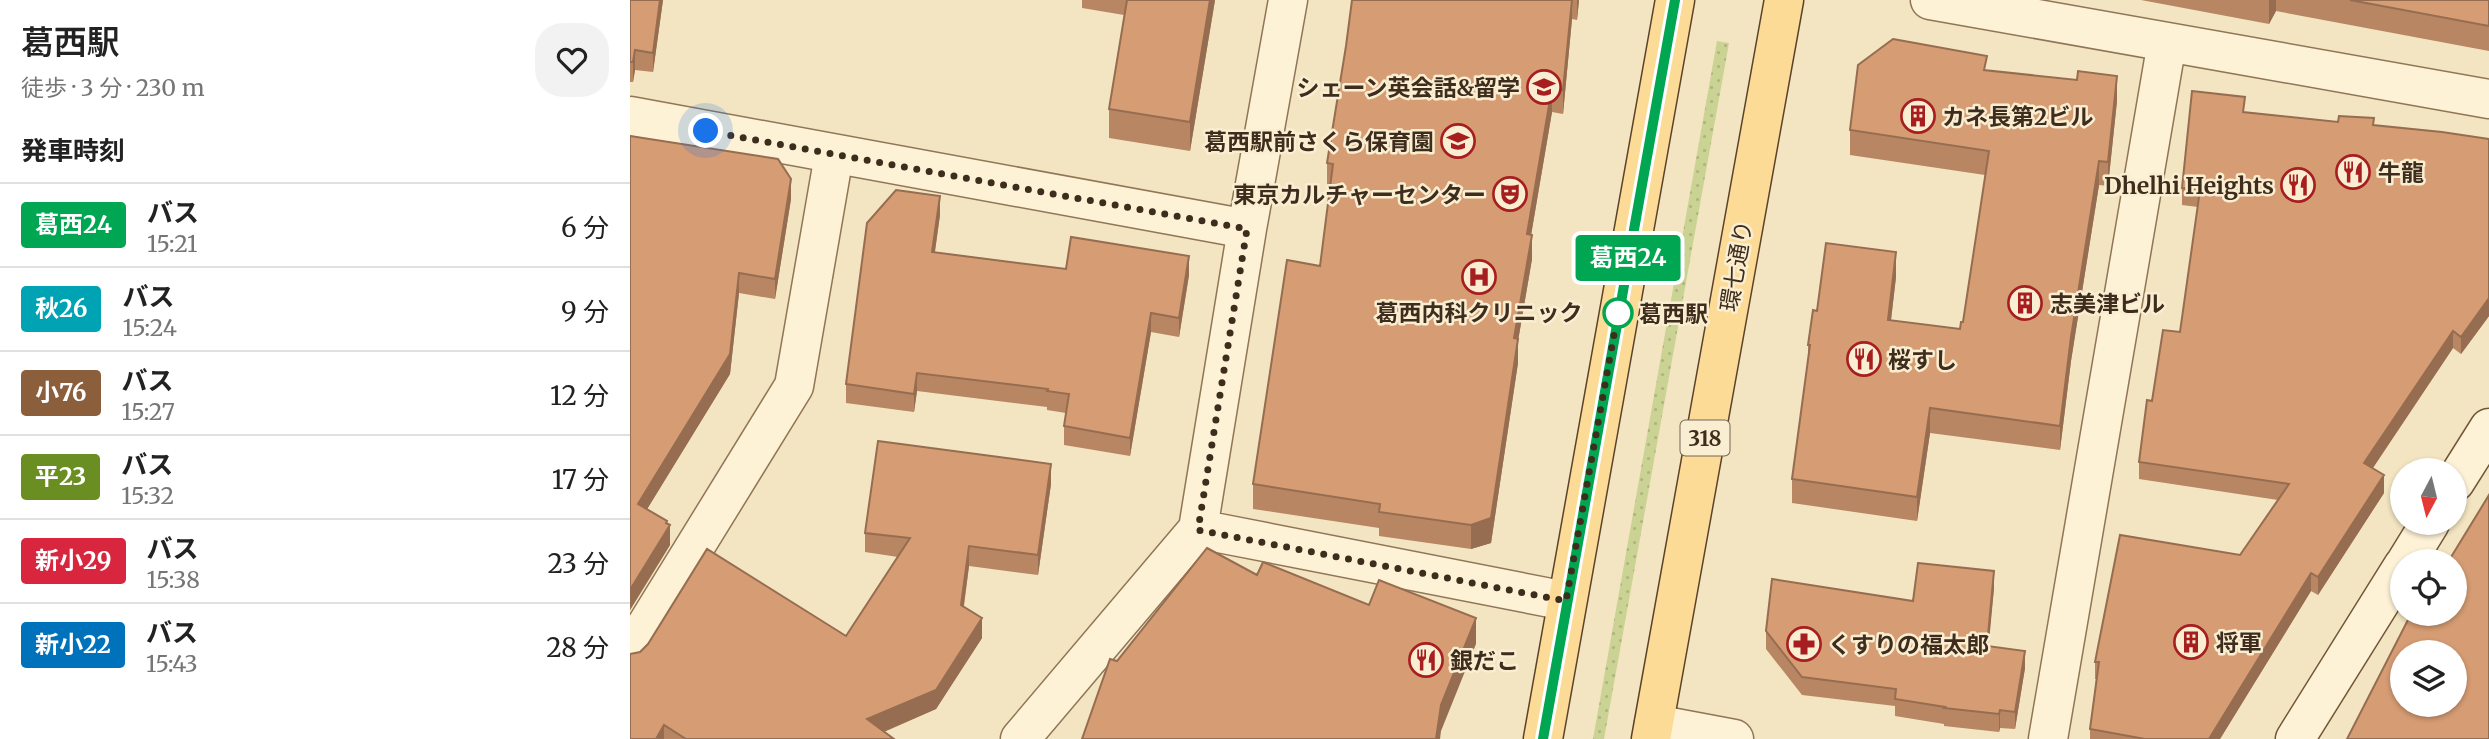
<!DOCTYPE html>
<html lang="ja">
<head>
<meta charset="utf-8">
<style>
  body { margin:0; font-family:Merriweather,"Noto Sans JP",serif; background:#f2f2f2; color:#222; height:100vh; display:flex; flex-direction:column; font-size:26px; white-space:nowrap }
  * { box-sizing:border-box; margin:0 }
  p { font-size:23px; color:#767676 }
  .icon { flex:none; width:38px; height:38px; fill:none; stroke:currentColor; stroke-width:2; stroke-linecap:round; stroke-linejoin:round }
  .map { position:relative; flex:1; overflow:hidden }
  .details { display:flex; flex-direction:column; background:#fff; width:630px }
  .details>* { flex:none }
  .badge { padding:0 14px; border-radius:5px; font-size:24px; line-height:46px }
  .needle { width:46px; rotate:187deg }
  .tools { position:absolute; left:1760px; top:458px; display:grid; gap:14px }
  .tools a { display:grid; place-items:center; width:77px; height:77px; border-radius:50%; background:#fff; box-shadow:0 2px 5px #0004; font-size:35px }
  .you { position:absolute; width:35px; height:35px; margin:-18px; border:5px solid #fff; border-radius:50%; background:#1a73e8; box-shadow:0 0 0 10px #1a73e833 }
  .map>.badge { position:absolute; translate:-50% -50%; box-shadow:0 0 0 4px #fff }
  h2 { padding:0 21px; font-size:26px; line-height:63px }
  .round { display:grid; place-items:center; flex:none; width:74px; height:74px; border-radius:28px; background:#f2f2f2 }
  .headline { display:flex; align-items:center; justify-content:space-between; height:119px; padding:0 21px }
  h1 { font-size:33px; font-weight:600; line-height:52px }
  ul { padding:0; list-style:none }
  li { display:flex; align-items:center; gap:21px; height:84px; padding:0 21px; border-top:2px solid #e0e0e0 }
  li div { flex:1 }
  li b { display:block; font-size:26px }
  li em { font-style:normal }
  li .badge { min-width:77px; font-weight:700; text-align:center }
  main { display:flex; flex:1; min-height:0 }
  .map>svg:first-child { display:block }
  .grass { fill:url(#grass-dots) }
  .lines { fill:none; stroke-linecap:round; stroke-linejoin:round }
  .street-casing { stroke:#907556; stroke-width:41 }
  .secondary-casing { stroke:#715639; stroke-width:41 }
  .primary-casing { stroke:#5d422b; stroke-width:41 }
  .street { stroke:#fdf1d6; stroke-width:38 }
  .secondary { stroke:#fdf1d6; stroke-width:38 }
  .primary { stroke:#fbdb95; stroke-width:38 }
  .wall { fill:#b88663 }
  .shaded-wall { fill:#966d50 }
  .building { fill:#d69c73; stroke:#966d50; stroke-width:2; fill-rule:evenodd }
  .line-casing { stroke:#fff; stroke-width:16 }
  .line { stroke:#00a651; stroke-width:10 }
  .walk { stroke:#3e2c1c; stroke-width:7; stroke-dasharray:0 12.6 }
  .stop-dot { fill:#fff; stroke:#00a651; stroke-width:3.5 }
  .labels { text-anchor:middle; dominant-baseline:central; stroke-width:5; stroke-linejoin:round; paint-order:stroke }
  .shield { fill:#faeed2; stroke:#766653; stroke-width:2 }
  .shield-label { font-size:21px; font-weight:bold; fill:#3e2c1c }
  .poi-label { font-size:23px; font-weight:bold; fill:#3e2c1c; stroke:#faeed2; text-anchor:start }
  .street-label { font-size:23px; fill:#3e2c1c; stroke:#faeed2 }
  .stop-label { font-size:23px; font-weight:bold; fill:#3e2c1c; stroke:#faeed2; text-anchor:start }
</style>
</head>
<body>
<main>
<section class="details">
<div class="headline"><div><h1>葛西駅</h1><p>徒歩 · 3 分 · 230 m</p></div><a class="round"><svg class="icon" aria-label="heart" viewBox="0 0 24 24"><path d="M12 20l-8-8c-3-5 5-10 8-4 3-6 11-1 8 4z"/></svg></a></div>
<h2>発車時刻</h2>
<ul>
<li><span class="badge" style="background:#00a651;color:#fff">葛西24</span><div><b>バス</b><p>15:21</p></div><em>6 分</em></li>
<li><span class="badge" style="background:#00a3b4;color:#fff">秋26</span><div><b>バス</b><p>15:24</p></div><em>9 分</em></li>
<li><span class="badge" style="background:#8b5e3c;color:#fff">小76</span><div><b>バス</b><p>15:27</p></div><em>12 分</em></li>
<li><span class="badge" style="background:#6b8e23;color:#fff">平23</span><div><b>バス</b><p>15:32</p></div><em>17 分</em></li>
<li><span class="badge" style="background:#d7263d;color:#fff">新小29</span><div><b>バス</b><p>15:38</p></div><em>23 分</em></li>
<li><span class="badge" style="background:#0072bc;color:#fff">新小22</span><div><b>バス</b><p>15:43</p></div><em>28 分</em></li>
</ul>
</section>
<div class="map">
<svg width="1859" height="739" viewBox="0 0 1859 739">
  <defs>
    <pattern id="grass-dots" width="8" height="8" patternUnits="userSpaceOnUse" patternTransform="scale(1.75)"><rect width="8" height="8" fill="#cbd394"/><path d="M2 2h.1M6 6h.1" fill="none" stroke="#afb57f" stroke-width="1.8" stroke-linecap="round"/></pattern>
  </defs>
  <rect width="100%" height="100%" fill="#f3e5c1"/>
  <path class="grass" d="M1087,41L1099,43L974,739H963Z"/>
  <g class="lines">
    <g class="street-casing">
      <path id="street" d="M1300,0L1859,99
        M0,116L617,229
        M568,529L936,601
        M0,652L164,386L204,155
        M1024,724L1104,739
        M390,739L568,529L617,229L658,0
        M1418,739L1537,42"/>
    </g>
    <g class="secondary-casing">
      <path id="secondary" d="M1825,482L1859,428
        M1776,562L1800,523
        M1665,739L1773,566"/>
    </g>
    <g class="primary-casing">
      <path id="primary" d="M913,739L1045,0
        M1021,739L1154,0"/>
    </g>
    <use href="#street" class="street"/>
    <use href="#secondary" class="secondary"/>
    <use href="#primary" class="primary"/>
  </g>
  <path class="wall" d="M0,0H33L23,72L5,70L3,82H0Z
    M452,0H585L560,151L479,138V109L494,15L452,8Z
    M722,0H949L947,20L942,19L933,114L922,112L901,235L902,259L888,341V363L861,543L841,549L749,536V528L623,509V484L690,266L700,188H697V163L716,46Z
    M1511,0H1859V51L1646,11L1639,24Z
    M1357,70L1487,101L1478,186L1469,185L1441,361L1430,450L1300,433L1287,521L1162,503V479L1178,359V345L1187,311L1266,277L1261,320L1330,329L1333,322L1355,175L1220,155V130Z
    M1615,112L1708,122L1744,125L1859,139V316L1831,354L1823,348L1743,468L1754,493L1688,595L1681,591L1590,739H1460V729L1466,679H1465V662L1610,555L1648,500L1509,479V462L1522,401L1550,332L1568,207L1552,205V188Z
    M0,136L161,199L145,299L109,293L100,374L17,509L37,523L40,545L0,610Z
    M310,215L305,252L436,269L559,275L549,337L521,332L500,456L434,445V426L436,413L417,410V407L287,391L284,412L216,403V384Z
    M421,484L408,575L339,566L334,606L352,638L306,709L254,732L264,739H0L216,636L268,557L235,552V533Z
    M1364,588L1358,646L1395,668L1385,729L1370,728L1369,732L1314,726V724L1265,716V706L1172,695L1136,649V631L1283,601Z"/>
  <path class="shaded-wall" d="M30,0H33L23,72V53Z
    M580,0H585L560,151V122Z
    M942,0V19L933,114V90Z
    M947,0H949L947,20Z
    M1639,0H1646V11L1639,24Z
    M5,50V70L3,82V62Z
    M1487,76V101L1478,186V162Z
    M922,88V112L897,259V234Z
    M1469,161V185L1441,361L1430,450V426L1441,337Z
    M161,179V199L145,299V279Z
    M310,196V215L302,271V252Z
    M902,235V259L888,341V363L861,543L841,549V525L884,338Z
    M1266,252V277L1258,345V320Z
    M559,256V275L549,337V318Z
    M109,273V293L100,374L8,524V504Z
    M1859,298V316L1831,354V337Z
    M521,313V332L500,456V438Z
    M1823,331V348L1734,481V463Z
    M287,373V391L284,412V394Z
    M1300,408V433L1287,521V497Z
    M421,464V484L408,575V555Z
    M1754,475V493L1688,595V577Z
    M37,521V531L40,525V545L0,610V590Z
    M339,546V566L331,625V605Z
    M1364,571V588L1357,664V646Z
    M1681,573V591L1590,739H1579Z
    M352,618V638L306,709L237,739V719Z
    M846,618V644L811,731L810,739H806L811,705Z
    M1395,651V668L1385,729V712Z
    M1370,710V728L1369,732V714Z
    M34,725V739H26Z"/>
  <path class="building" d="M0,0H30L23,53L5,50L3,62H0Z
    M497,0H580L560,122L479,109Z
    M722,0H942L933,90L922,88L897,234L902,235L884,338L888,339L861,518L841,525L749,512L750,504L623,484L657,260L690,266L703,164L697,163L716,46Z
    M1720,0H1859V26Z
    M1263,39L1357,56L1354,70L1447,80L1448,71L1487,76L1478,162L1469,161L1441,337L1430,426L1300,408L1287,497L1162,479L1180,345H1178L1183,310L1187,311L1196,243L1266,252L1258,320L1330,329L1331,322H1333L1359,151L1220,130L1228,65Z
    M1562,91L1615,97L1613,112L1708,122L1709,116L1744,118L1743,125L1812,132L1859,139V298L1831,337L1823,331L1734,463L1754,475L1688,577L1681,573L1579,739H1515L1460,729L1469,662H1465L1490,535L1610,555L1659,484L1509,462L1517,400L1522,401L1533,330L1550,332L1570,190L1552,188Z
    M0,136L148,159L161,179L145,279L109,273L100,354L8,504L37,521L36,523L40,525L0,590Z
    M266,190L310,196L302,252L436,269L441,237L559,256L549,318L521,313L500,438L434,426L439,394L417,391L418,389L287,373L284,394L216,384L237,223Z
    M248,441L421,464L408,555L339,546L331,605L352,618L306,690L237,719L264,739H56L34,725L26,739H0V654L10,652L18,644L77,549L216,636L280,538L235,533Z
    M1859,495V739H1717L1781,614H1825V562H1818ZM1773,653H1825V705H1773Z
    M577,548L627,575L633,562L739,605L749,580L846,618L811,705L806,739H452L480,659L487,661Z
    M1288,563L1364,571L1357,646L1395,651L1385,712L1370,710L1369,714L1314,708L1315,707L1265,699L1266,689L1172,677L1136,631L1142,579L1283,601Z"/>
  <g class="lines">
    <g class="line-casing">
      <path id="line" d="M913,739L1045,0"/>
    </g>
    <use href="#line" class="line"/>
    <path class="walk" d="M76,131L617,229L568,530L936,601L989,307L988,313"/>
  </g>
  <defs>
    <g id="university-ring" transform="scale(1.75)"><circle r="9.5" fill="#faeed2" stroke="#a61e1f" stroke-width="1.5"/><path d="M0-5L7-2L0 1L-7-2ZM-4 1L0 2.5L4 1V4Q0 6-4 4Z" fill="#a61e1f"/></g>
    <g id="building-ring" transform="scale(1.75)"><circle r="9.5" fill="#faeed2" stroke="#a61e1f" stroke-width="1.5"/><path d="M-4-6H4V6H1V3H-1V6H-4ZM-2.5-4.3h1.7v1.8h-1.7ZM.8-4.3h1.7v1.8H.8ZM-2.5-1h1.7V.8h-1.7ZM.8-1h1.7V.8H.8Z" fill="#a61e1f"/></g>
    <g id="school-ring" transform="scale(1.75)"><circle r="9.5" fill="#faeed2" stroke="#a61e1f" stroke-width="1.5"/><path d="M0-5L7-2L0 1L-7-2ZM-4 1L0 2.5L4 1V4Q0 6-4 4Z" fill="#a61e1f"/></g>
    <g id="restaurant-ring" transform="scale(1.75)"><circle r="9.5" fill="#faeed2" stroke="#a61e1f" stroke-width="1.5"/><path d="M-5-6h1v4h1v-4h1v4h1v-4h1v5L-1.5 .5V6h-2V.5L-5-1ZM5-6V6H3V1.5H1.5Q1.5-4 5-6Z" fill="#a61e1f"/></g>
    <g id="theatre-ring" transform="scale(1.75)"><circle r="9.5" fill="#faeed2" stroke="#a61e1f" stroke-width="1.5"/><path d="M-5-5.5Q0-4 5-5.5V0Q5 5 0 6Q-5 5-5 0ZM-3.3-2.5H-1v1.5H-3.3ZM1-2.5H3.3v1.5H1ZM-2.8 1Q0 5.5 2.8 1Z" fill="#a61e1f"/></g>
    <g id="hospital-ring" transform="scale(1.75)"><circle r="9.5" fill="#faeed2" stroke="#a61e1f" stroke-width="1.5"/><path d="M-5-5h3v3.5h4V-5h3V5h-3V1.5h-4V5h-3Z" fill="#a61e1f"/></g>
    <g id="pharmacy-ring" transform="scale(1.75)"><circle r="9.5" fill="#faeed2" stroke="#a61e1f" stroke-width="1.5"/><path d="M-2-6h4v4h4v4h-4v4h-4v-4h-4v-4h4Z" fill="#a61e1f"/></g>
  </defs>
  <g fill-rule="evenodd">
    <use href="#university-ring" x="914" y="87"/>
    <use href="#building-ring" x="1288" y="116"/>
    <use href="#school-ring" x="828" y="141"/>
    <use href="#restaurant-ring" x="1723" y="172"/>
    <use href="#restaurant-ring" x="1668" y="185"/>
    <use href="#theatre-ring" x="880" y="194"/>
    <use href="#hospital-ring" x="849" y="277"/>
    <use href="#building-ring" x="1395" y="303"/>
    <use href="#restaurant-ring" x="1234" y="359"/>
    <use href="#building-ring" x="1561" y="642"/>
    <use href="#pharmacy-ring" x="1174" y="644"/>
    <use href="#restaurant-ring" x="796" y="660"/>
  </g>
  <circle class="stop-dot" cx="988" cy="313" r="14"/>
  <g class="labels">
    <rect class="shield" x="1050.5" y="420.5" width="49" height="35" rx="5"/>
    <g class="shield-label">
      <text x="1075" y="438">318</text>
    </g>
    <g class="poi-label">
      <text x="890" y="87" text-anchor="end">シェーン英会話&amp;留学</text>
      <text x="1312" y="116">カネ長第2ビル</text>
      <text x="804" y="141" text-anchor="end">葛西駅前さくら保育園</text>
      <text x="1748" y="172">牛龍</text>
      <text x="1644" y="185" text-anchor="end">Dhelhi Heights</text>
      <text x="856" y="194" text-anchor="end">東京カルチャーセンター</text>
      <text x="1420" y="303">志美津ビル</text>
      <text x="849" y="312" text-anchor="middle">葛西内科クリニック</text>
      <text x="1258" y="359">桜すし</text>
      <text x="1586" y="642">将軍</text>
      <text x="1198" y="644">くすりの福太郎</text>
      <text x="820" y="660">銀だこ</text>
    </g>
    <g class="street-label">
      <text transform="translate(1106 266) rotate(-80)">環七通り</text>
    </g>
    <g class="stop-label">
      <text x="1009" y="313">葛西駅</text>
    </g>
  </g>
</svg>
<div class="tools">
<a><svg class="needle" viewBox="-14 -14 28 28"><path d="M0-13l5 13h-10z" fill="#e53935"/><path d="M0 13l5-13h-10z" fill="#767676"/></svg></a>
<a><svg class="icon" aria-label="locate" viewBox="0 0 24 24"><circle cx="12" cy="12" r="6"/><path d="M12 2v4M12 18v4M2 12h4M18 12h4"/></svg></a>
<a><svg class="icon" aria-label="layers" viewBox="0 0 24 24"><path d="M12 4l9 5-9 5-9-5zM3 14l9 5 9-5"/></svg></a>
</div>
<div class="you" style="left:76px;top:131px"></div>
<b class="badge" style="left:998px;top:258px;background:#00a651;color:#fff">葛西24</b>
</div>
</main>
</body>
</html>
